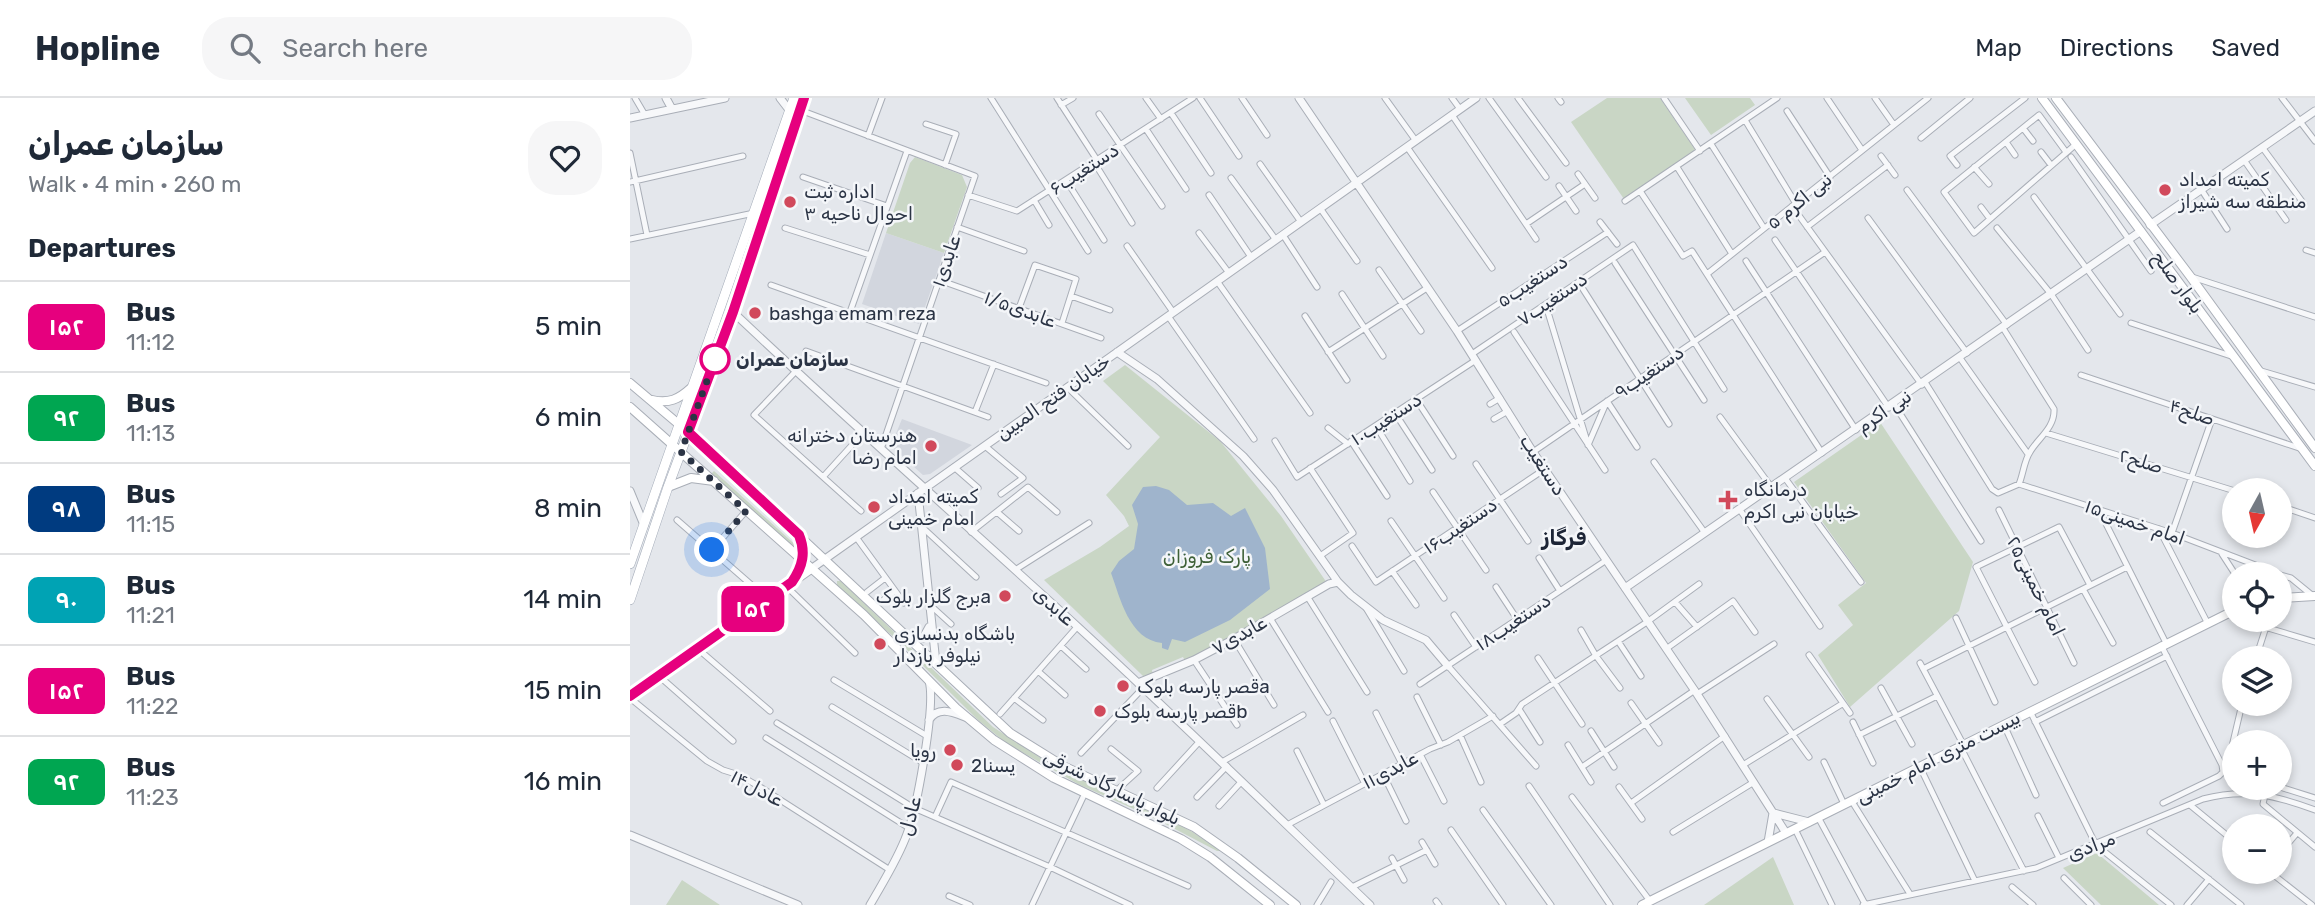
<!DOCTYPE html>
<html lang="en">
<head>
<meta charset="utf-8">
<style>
  body { margin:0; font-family:Rubik,Cairo,sans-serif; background:#f6f6f7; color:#1f2937; height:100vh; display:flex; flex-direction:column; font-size:26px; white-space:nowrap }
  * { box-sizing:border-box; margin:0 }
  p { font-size:23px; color:#747a83 }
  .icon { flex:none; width:38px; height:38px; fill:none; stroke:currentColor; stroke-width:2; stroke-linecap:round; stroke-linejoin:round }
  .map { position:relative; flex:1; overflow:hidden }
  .drawer { display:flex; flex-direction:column; background:#fff; width:630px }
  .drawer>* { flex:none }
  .badge { padding:0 14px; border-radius:10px; font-size:24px; line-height:46px }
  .needle { width:46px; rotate:188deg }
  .controls { position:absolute; left:1592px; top:380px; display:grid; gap:14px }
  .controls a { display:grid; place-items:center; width:70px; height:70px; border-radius:50%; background:#fff; box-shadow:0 4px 10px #0003; font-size:35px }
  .you { position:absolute; width:35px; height:35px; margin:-18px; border:5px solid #fff; border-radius:50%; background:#1a73e8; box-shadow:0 0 0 10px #1a73e833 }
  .map>.badge { position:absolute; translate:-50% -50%; box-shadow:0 0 0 4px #fff }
  h2 { padding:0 28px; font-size:26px; line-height:63px }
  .round { display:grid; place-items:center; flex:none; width:74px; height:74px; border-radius:28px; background:#f6f6f7 }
  .head { display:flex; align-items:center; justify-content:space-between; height:119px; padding:0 28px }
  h1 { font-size:33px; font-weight:700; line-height:52px }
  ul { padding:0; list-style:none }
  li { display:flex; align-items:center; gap:21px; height:91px; padding:0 28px; border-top:2px solid #e0e1e3 }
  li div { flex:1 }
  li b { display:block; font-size:26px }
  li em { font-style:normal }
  li .badge { min-width:77px; font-weight:700; text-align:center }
  header { display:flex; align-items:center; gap:42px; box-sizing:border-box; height:98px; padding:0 35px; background:#fff; border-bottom:2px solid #e0e1e3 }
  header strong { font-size:33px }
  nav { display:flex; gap:38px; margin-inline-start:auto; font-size:24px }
  .search { width:490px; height:63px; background:#f6f6f7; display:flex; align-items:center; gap:18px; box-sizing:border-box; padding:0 24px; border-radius:28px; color:#747a83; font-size:26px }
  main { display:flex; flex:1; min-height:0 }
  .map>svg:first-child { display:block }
  .built { fill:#d2d6de }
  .green { fill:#c9d6c5 }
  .water { fill:#9fb4cc }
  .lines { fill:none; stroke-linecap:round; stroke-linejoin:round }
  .minor-casing { stroke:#a9aeb7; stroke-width:7 }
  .tertiary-casing { stroke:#a9aeb7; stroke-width:9 }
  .secondary-casing { stroke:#a9aeb7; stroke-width:10 }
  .primary-casing { stroke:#a3abb8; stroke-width:10 }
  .minor { stroke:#f7f8fa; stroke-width:5 }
  .tertiary { stroke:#f7f8fa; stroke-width:7 }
  .secondary { stroke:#fff; stroke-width:8 }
  .primary { stroke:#fff; stroke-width:9 }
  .line-casing { stroke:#fff; stroke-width:16 }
  .line { stroke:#e6007e; stroke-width:10 }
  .walk { stroke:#2b3445; stroke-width:7; stroke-dasharray:0 12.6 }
  .poi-dot { fill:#d1495b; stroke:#f4f6f9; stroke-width:2.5 }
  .stop-dot { fill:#fff; stroke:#e6007e; stroke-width:3.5 }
  .labels { text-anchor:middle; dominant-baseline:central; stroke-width:5; stroke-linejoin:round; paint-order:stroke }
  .street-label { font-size:19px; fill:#2b3445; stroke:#f4f6f9 }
  .poi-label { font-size:19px; fill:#2b3445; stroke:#f4f6f9; text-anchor:start }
  .stop-label { font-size:19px; font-weight:bold; fill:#2b3445; stroke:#f4f6f9; text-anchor:start }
  .park-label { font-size:19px; fill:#3f6138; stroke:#f4f6f9 }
  .neighbourhood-label { font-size:21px; font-weight:bold; fill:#1d2536; stroke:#f4f6f9 }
</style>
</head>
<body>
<header>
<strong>Hopline</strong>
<div class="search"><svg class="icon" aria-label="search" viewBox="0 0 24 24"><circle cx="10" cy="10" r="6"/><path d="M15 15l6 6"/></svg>Search here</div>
<nav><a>Map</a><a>Directions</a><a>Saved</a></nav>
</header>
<main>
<section class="drawer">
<div class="head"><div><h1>سازمان عمران</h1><p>Walk · 4 min · 260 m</p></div><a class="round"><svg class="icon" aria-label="heart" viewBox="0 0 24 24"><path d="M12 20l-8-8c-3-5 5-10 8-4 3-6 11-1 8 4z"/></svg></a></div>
<h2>Departures</h2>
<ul>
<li><span class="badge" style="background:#e6007e;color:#fff">۱۵۲</span><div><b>Bus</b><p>11:12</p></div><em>5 min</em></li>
<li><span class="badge" style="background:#00a651;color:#fff">۹۲</span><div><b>Bus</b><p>11:13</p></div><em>6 min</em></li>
<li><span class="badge" style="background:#003b80;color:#fff">۹۸</span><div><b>Bus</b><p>11:15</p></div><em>8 min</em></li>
<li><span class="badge" style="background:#00a3b4;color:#fff">۹۰</span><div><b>Bus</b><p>11:21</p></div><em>14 min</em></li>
<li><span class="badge" style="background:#e6007e;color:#fff">۱۵۲</span><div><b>Bus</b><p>11:22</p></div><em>15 min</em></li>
<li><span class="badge" style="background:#00a651;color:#fff">۹۲</span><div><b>Bus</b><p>11:23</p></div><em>16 min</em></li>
</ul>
</section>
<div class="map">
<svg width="1685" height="807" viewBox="0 0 1685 807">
  <rect width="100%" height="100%" fill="#e4e7ec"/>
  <path class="built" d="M256,135L314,155L289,226L232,206Z
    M272,321L342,347L300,376L293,377L262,349V345Z"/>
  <path class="green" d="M977,0H1030L1066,53L996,104L941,24Z
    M1055,0H1120L1125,7L1081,37Z
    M285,59L332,77L337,89L314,155L256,135L280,65Z
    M495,267L590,343L651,418L697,485L555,563L553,559L522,572L523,577L513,578L414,482L470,449L499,428L494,418L476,397L530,339L473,283Z
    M1250,324L1343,464L1329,513L1220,609L1188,557L1223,527L1208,507L1236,485L1164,384Z
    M84,373L171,452L170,456L81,376Z
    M207,483H211L363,629L420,666L526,715L561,733L591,753H587L524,720L448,686L376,645L348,622L266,541L207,489Z
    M1467,755L1529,807H1471L1433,770Z
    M1143,759L1164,807H1074Z
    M52,782L90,807H36Z"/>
  <path class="water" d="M526,388L539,392L557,407L583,405L601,418L615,410L635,450L640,491L600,522L555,544L542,541L538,552L532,550V545C499,542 490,499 481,475L489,463L504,451L508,426L502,407L513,389Z"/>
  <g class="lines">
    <g class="minor-casing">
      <path id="minor" d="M5,0L15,17
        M361,0L458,153
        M427,0L467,62
        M516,0L531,21
        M570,0L609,58
        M612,0L637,37
        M755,0L786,43
        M822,0L830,11
        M859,0L916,79
        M888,0L936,65
        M928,0L931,4
        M1034,0L1070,53
        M1197,0L1232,52
        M1245,0L1264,27
        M1652,0L1685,43
        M431,7L443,0
        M170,12L345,78L251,351
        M1157,13L1200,79
        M541,15L581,75
        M469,16L532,108
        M822,17L906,141
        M1115,22L1166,106
        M296,26L326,36L315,67
        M1393,30L1403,43
        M516,31L556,91
        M238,38L252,0
        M1291,40L1340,0
        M1376,44L1385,57
        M1081,46L1134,130
        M777,49L862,170
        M1632,49L1674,106
        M1411,54L1421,67
        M1436,54L1409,17L1314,94L1344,135L1445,47
        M0,55L17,137
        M1251,58L1265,77
        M1441,59L1521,173
        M1614,62L1656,122
        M464,64L502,125
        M630,66L671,124
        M1327,67L1320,58L1395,0
        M1047,69L1102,156
        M1344,69L1359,86
        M948,76L965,100
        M173,79L257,108
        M601,80L646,142
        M436,82L474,142
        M0,84L113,58
        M929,88L946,113
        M1571,91L1597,131
        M1277,92L1377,227
        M1010,93L1053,158L1062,153L1192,355
        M338,97L387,113L563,0
        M579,97L621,159
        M1404,99L1490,216
        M404,102L419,127
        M995,103L1147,0
        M1162,108L1292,287
        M1351,109L1360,121
        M690,110L727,163
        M1238,120L1337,255
        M970,124L987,146
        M896,126L955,86
        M327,129L394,153
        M1177,129L1258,67
        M155,130L240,157
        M1367,130L1421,196L1458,252
        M569,135L599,175
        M653,137L687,189
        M0,141L124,115
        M1145,142L1259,310
        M497,148L543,214
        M1676,152L1685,155
        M1116,163L1226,332
        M985,165L1074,302
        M749,172L791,233
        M1077,176L1298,0
        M1562,179L1685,219
        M309,182L471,240
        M587,183L680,315
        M141,187L416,285
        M951,188L1039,326
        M712,196L753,258
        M441,198L480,212
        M389,210L405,167L446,181L432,225
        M917,211L956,340
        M220,214L277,53
        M538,218L624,341
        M675,218L717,282
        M1501,225L1604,259
        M1373,230L1424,311C1425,330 1408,340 1400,354C1394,363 1393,377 1389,386
        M827,233L978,134
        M884,234L975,372
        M176,253L358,319
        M698,254L797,190
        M842,256L1003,147L1094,291
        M1330,260L1398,356
        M1628,272L1685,289
        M166,273L124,317L231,413
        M1451,277L1672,351
        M1295,284L1362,391L1368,395L1389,386L1542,435L1649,476
        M437,289L498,348
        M786,301L823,358
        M977,303L1007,349
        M860,306L870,300
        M1264,306L1351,443
        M345,314L364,266
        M765,315L802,372
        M1090,319L1142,390
        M864,321L878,313
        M746,328L780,383
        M698,330L718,346
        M1416,335L1605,393
        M645,343L667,379L846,262
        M721,343L757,398
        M958,347L977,303
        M355,348L393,380L371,396
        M903,354L1195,154
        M1024,364L1075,435
        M846,366L898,443
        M324,369L348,390
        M680,370L723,435L690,458
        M193,379L233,335
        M1155,380L1231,484
        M803,394L856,472
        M1650,408L1685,420
        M1468,410L1536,545
        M1110,412L1190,528
        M1369,412L1444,565
        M367,414L389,433
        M47,422L125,490
        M761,423L814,500
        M292,429L346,479
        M1529,431L1577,524
        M341,434L398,389L427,414
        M1542,435L1582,321
        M226,439L274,505
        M722,448L746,484L915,371
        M82,452L116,413
        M1592,456L1605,476
        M909,460L930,493
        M385,472L459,425
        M762,473L786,507
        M1650,477L1661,480L1683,498
        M156,488L225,555
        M866,489L887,521
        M1453,491L1483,545
        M237,494L255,480
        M677,498L737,594
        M252,503L265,493
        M1045,504L1067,529
        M299,506L321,526
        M736,510L774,573
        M824,517L846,549
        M640,520L698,614
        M1326,520L1365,604
        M1611,522L1685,544
        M951,532L966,558L990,590
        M604,541L644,607
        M988,543L1011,578
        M1531,547L1592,667L1593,674L1589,678L1533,705
        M431,548L456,571
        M68,551L140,613
        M1036,551L1103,503L1125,534
        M1179,557L1220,615
        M908,560L952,626
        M1626,560L1636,529
        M564,562L607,627
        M1290,565L1333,646
        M818,568L906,668
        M1293,571L1497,469
        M408,573L435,597
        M29,578L103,643
        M204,582L297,638
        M1405,584L1346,469L1429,429L1460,487
        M790,586L975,463
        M1251,590L1282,646
        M1067,596L1144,546
        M787,599L811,647
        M0,600L77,663L93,672L109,677L130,689L260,772
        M384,600L413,622
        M1137,601L1179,659
        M1001,605L1029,645
        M202,609L292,664
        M889,611L910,644
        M1400,613L1466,747L1541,807
        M746,615L772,666
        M370,616L447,529
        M703,623L735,686
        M1223,624L1243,665
        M1405,624L1537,558
        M147,625L284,710L420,769L500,807
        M870,626L886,615L892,606L1017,524L1069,486
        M1374,627L1406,697
        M961,633L984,669
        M830,637L851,684
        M1229,637L1307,598
        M136,640L279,730
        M938,647L961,684
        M1330,648L1394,773
        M481,651L508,673L486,693
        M667,653L694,707
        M451,655L513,590
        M790,656L814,703
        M592,664L673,617
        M1194,664L1214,706
        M1113,667L1212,606
        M952,669L1065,592
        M1290,669L1345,783
        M1605,673L1600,670L1599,661L1612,606
        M753,676L776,723
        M899,688L980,807
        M989,689L1012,721
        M1650,689L1685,700
        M527,690L570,643
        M1635,697L1633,706L1685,749
        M567,699L597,668
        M942,699L1020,803
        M1221,702L1280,796
        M1001,705L1095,638
        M1560,707L1605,744
        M589,708L612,683
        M853,712L921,807
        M1408,718L1429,760
        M305,719L321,684L558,788
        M1188,719L1235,806
        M657,727L800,651L818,644L863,618
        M1165,731L1202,807
        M821,732L873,807
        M1043,734L1124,684
        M1520,734L1611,807
        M792,744L805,766
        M1650,755L1667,735
        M762,760L774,782
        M1640,774L1682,807
        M1434,780L1461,807
        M722,789L797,752
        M1382,789L1403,807
        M319,798L340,807
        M806,803L809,807
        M402,807L455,695
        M687,807L701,784
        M1233,807L1406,770L1573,701C1615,690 1645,697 1685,712
        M1557,807L1579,781"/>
    </g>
    <g class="tertiary-casing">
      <path id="tertiary" d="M36,0L42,11
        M150,0L160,13
        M669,0L827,233L903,354L1067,596L1156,735
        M0,20L95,0
        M1520,127L1685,13
        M103,214C216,321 333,424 448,529C547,620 643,714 740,807
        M487,254L527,281L613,358L643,392L708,484L721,497L753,522L796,542L818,568
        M0,393L14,427
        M288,395L306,565
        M181,471L846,0
        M995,490L1511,133
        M278,538L286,541L293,540L299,529
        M508,585L564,562L604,541L699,486L708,484
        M299,622C308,608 322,614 335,619
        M1144,715L1179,724
        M0,737L168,807
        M1138,744L1143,715
        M240,807C253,784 268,761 277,736C287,710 306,607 299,583"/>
    </g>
    <g class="secondary-casing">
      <path id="secondary" d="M1412,0L1685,368
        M1426,0L1560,178L1685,350
        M0,285L58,334L380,635L433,668L564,729L608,760L666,807
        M22,302C39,306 49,301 61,290
        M0,309L234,517L326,610L364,642L424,680L551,741L580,759L640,807
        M38,389L61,380L84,383
        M165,480C173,468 175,453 170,439
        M1650,500L1685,498
        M0,598L181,471
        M1012,807L1605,512"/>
    </g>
    <g class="primary-casing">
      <path id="primary" d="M0,466L164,0
        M0,502L38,389L103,214L174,0"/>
    </g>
    <use href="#minor" class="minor"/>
    <use href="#tertiary" class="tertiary"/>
    <use href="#secondary" class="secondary"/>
    <use href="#primary" class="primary"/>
  </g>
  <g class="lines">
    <g class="line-casing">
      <path id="line" d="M0,598L162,484C173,468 176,454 169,437L58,334L103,214L174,0"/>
    </g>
    <use href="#line" class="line"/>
    <path class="walk" d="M82,452L116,413L51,354L85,261"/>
  </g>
  <g class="poi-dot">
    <circle cx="1535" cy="92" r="7"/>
    <circle cx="160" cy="104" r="7"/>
    <circle cx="125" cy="215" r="7"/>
    <circle cx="301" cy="348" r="7"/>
    <path d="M1094.5 391.5h7v7h7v7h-7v7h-7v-7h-7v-7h7z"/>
    <circle cx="244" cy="409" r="7"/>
    <circle cx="375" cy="498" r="7"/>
    <circle cx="250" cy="546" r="7"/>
    <circle cx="493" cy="588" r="7"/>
    <circle cx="470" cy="613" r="7"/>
    <circle cx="320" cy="652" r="7"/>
    <circle cx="327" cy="667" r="7"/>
  </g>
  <circle class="stop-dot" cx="85" cy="261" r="14"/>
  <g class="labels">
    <g class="street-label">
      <text transform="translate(454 71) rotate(-33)">دستغیب۶</text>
      <text transform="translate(1169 103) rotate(-39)">نبی اکرم ۵</text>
      <text transform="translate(316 163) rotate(-71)">۱عابدی</text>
      <text transform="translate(902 183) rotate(-33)">دستغیب۵</text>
      <text transform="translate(1548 184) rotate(54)">بلوار صلح</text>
      <text transform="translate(922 201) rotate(-34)">دستغیب۷</text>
      <text transform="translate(390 211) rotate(20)">عابدی۱/۵</text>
      <text transform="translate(1019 274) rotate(-34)">دستغیب۹</text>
      <text transform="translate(423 299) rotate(-35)">خیابان فتح المبین</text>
      <text transform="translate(1254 313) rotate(-34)">نبی اکرم</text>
      <text transform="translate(1562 314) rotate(19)">صلح۴</text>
      <text transform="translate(756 321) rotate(-33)">دستغیب۱۰</text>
      <text transform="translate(1511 363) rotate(17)">صلح۲</text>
      <text transform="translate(913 367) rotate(57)">دستغیب</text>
      <text transform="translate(1505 424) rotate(19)">۱۵امام خمینی</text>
      <text transform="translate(830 428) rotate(-34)">دستغیب۱۶</text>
      <text transform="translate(1406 488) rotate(64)">امام خمینی۲۵</text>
      <text transform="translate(424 508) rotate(42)">عابدی</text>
      <text transform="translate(883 524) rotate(-34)">دستغیب۱۸</text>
      <text transform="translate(609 537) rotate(-29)">عابدی۷</text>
      <text transform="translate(1308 659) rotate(-27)">بیست متری امام خمینی</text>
      <text transform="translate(760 672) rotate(-28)">عابدی۱۱</text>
      <text transform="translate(482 689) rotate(26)">بلوار پاسارگاد شرقی</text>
      <text transform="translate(127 690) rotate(28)">عادل۱۴</text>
      <text transform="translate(280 718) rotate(-75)">عادل</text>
      <text transform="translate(1461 748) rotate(-21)">مرادی</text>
    </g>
    <g class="poi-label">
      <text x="1549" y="81">کمیته امداد<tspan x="1549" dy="22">منطقه سه شیراز</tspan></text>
      <text x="174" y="93">اداره ثبت<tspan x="174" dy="22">احوال ناحیه ۳</tspan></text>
      <text x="139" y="215">bashga emam reza</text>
      <text x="287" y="337" text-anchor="end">هنرستان دخترانه<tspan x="287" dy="22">امام رضا</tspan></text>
      <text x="1114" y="391">درمانگاه<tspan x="1114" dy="22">خیابان نبی اکرم</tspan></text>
      <text x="258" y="398">کمیته امداد<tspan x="258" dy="22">امام خمینی</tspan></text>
      <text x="361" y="498" text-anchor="end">برج گلزار بلوکa</text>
      <text x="264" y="535">باشگاه بدنسازی<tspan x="264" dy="22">نیلوفر بازدار</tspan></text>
      <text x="507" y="588">قصر پارسه بلوکa</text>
      <text x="484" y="613">قصر پارسه بلوکb</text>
      <text x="306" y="652" text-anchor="end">رویا</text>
      <text x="341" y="667">یسنا2</text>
    </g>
    <g class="stop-label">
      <text x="106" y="261">سازمان عمران</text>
    </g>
    <g class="park-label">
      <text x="577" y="458">پارک فروزان</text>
    </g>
    <g class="neighbourhood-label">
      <text x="934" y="439">فرگاز</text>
    </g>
  </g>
</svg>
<div class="controls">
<a><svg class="needle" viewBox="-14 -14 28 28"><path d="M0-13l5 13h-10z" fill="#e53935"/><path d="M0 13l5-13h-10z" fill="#747a83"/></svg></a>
<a><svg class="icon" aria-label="locate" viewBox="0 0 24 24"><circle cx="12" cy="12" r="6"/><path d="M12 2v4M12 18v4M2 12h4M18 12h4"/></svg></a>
<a><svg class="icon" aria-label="layers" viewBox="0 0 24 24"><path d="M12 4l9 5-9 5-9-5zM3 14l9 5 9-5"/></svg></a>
<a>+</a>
<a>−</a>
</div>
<div class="you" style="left:82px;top:452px"></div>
<b class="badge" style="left:123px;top:511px;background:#e6007e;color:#fff">۱۵۲</b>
</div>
</main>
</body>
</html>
